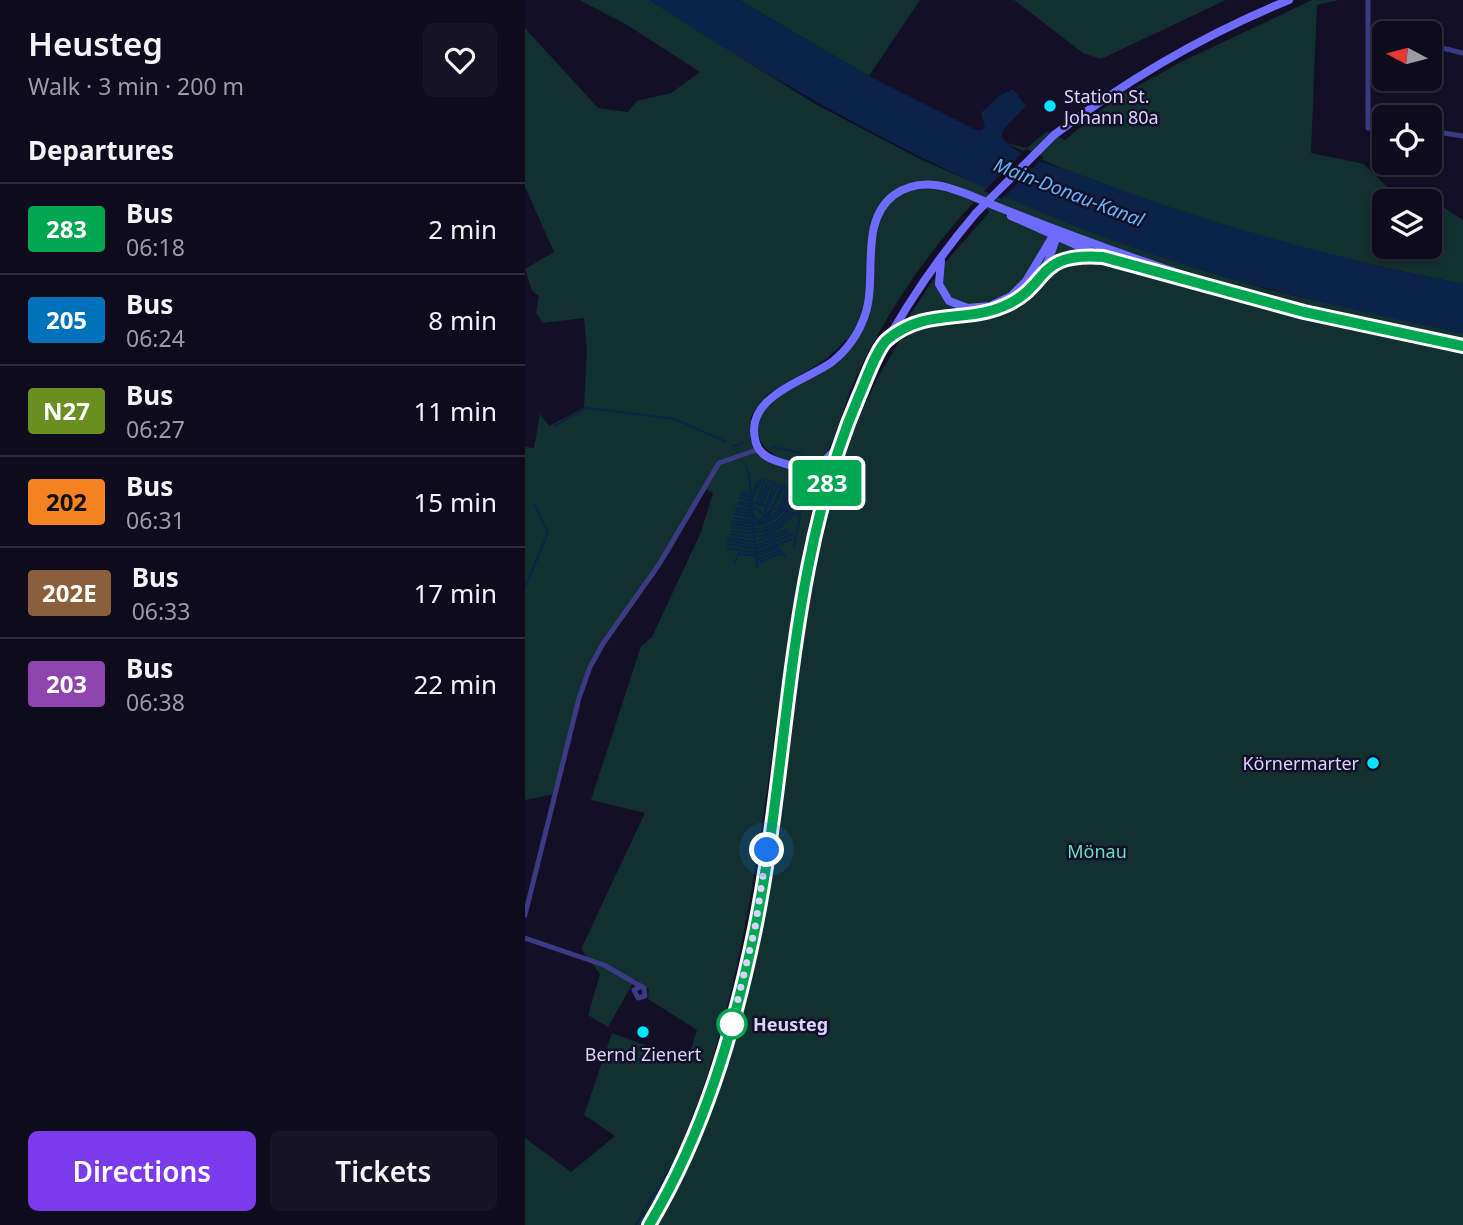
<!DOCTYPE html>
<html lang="en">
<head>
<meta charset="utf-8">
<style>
  body { margin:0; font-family:"Noto Sans",sans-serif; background:#171425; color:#f1f3f6; height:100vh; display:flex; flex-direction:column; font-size:26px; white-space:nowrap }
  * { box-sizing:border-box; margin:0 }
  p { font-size:23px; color:#9b9ba3 }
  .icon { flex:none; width:38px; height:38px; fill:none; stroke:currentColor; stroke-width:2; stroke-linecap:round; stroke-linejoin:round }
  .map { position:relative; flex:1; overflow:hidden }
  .drawer { display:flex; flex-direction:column; background:#0e0b1c; width:525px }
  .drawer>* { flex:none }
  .badge { padding:0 14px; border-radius:5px; font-size:24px; line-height:46px }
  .needle { width:46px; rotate:277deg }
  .fabs { position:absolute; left:847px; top:21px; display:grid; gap:14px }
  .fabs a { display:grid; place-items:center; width:70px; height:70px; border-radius:10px; background:#0e0b1c; box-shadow:0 4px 10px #0003,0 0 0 2px #2e2b3b; font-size:35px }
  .you { position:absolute; width:35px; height:35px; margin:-18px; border:5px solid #fff; border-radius:50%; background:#1a73e8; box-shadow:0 0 0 10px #1a73e833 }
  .map>.badge { position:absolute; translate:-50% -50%; box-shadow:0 0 0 4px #fff }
  h2 { padding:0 28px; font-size:26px; line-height:63px }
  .round { display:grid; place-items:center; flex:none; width:74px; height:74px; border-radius:10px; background:#171425 }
  .headline { display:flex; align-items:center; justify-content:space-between; height:119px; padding:0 28px }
  h1 { font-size:33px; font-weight:600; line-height:52px }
  .cta { display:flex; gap:14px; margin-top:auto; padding:14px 28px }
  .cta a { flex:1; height:80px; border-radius:10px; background:#7c3aed; color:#fff; font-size:28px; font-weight:600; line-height:80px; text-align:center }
  .cta a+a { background:#171425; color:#f1f3f6 }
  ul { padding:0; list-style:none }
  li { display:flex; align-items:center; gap:21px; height:91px; padding:0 28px; border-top:2px solid #2e2b3b }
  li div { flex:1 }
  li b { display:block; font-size:26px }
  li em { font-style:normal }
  li .badge { min-width:77px; font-weight:700; text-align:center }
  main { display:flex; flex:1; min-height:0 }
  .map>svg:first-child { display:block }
  .green { fill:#12302f; fill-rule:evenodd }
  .water { fill:#0c2248 }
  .pier { fill:#130f26 }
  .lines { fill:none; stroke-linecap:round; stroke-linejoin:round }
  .stream { stroke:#0c2248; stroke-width:2 }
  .minor { stroke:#3d3a85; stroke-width:5 }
  .secondary { stroke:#6f6bff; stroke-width:8 }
  .secondary-bridge { stroke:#6f6bff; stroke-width:8 }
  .line-casing { stroke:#fff; stroke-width:16 }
  .line { stroke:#00a651; stroke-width:10 }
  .walk { stroke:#d9d4ff; stroke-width:7; stroke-dasharray:0 12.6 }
  .poi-dot { fill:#00e5ff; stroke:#130f26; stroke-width:2.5 }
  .stop-dot { fill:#fff; stroke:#00a651; stroke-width:3.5 }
  .labels { text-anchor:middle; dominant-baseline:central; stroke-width:5; stroke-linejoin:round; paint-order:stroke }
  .poi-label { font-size:18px; fill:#d9d4ff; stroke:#130f26; text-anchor:start }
  .park-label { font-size:18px; fill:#5fe0c0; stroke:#130f26 }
  .stop-label { font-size:18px; font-weight:bold; fill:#d9d4ff; stroke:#130f26; text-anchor:start }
  .water-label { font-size:19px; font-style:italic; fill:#62b6ff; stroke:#130f26 }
</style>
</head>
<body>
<main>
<section class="drawer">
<div class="headline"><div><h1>Heusteg</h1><p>Walk · 3 min · 200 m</p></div><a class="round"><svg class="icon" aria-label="heart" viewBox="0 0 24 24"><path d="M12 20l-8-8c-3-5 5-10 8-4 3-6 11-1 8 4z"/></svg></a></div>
<h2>Departures</h2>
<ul>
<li><span class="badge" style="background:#00a651;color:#fff">283</span><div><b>Bus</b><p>06:18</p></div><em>2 min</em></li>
<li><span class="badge" style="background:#0072bc;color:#fff">205</span><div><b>Bus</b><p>06:24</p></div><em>8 min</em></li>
<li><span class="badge" style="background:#6b8e23;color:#fff">N27</span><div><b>Bus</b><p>06:27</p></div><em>11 min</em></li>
<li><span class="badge" style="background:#f58220;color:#111">202</span><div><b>Bus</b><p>06:31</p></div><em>15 min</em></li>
<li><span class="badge" style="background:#8b5e3c;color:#fff">202E</span><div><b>Bus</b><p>06:33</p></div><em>17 min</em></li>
<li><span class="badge" style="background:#8e44ad;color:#fff">203</span><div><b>Bus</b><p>06:38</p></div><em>22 min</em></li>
</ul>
<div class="cta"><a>Directions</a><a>Tickets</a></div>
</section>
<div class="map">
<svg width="938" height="1225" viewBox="0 0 938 1225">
  <rect width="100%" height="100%" fill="#130f26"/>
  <path class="green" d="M54,0H124L292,105L397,160L548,225L667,267L745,290L938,333V1225H133C177,1129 220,1031 238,926C261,793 265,655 297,523C309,474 330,424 352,379C360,363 376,346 376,328L419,264L465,211L449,202C400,255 359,316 329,382C318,406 313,436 299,457C274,475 219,451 236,416C251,386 309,377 330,343L321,340L300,360L242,395L226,416L225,439L233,455L287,477L292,487C233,735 247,998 116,1225H0V1138L46,1172L90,1136L59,1115L87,1033L159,1059L164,1055L172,1030L123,999L124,989L110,979L83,1027L63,1015L75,974L56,949L120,813L66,800L116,646L127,637L176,532L188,493L181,489L145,552L65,667L30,794L0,800V447L9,448L15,414L24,426L59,408L62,351L59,318L18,323L11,313L14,296L7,291L0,269L29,252L0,187V28L73,108L103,112L112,101L146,93L175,72L99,23Z
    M214,0H395L344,76Z
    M489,0H701L576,59L558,53Z
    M787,0H814L792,5L786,153L839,164L865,190L909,201L938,220V284C818,260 699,230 585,186C550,173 515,161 482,143L502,148L522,131L540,140L591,98L656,62ZM859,201H905V247H859Z"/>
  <path class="water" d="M124,0H214L344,76L453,131L460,127L456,113L474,96L488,89L501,106L478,130L477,137C491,158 530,165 553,174C679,222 806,258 938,284V333C848,315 758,295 670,268C474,208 295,111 124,0Z"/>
  <path class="pier" d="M501,149L519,157L477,199L459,191Z"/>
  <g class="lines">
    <path class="stream" d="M29,426L62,408L150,419L201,442
      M208,445L213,446L219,442
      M247,447L276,453
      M221,466L224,475L232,568
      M217,492L228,494L233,480
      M216,495L225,497
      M215,498L227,501
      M227,499L237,479
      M214,502L227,504
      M229,503L274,514
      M231,503L241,478
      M213,504L225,507
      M234,504L244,480
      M242,504L250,482
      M237,505L247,481
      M228,507L247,520
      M211,508L227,511
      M254,508L263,486
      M257,509L266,488
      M211,511L228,514L235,524
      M239,513L254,483
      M210,514L227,517
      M243,517L260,485
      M209,518L228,521
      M234,520C248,513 251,498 257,484
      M208,521C228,525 240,524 255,510
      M207,524C238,530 255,521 268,493
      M207,527C240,534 256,526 271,495
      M206,531C239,537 259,529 273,497
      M240,531L261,558
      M206,534C234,541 250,536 269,513
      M204,538L230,542L261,530
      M202,540L230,546L264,532
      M203,544L231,549L268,534
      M202,548L231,553L270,538
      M269,548L278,498
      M214,554L231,556L252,548
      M233,559L254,551
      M233,563L257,553
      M209,564L214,552
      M0,587L23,533L10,505
      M111,1225L146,1166"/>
    <path class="minor" d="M843,0V128L859,129
      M844,44L859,43
      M905,45L938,53
      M905,131L938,136
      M0,915L54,698L65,667L79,642L133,566L194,463L234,449
      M0,938L79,965L119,988L120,996L113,998L109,990L116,986"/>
    <path class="secondary" d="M529,135C603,79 678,35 764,0
      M486,216L578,257L624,270
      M416,261L414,284L424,301L443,308L465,306L486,296L501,281L529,234
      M521,267L532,236
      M362,339C379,332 392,320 411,317C435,312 458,317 481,306C527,283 509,252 578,257
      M276,467L297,463L309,451
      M299,494C287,455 240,472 231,443C217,397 279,382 307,362C322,350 334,333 340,315C353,278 333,222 369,195C401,172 437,192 468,205C621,266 775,318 938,346
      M124,1225C218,1069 237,887 260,710C270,631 280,552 304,476C334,378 385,291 451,213"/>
    <path class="secondary-bridge" d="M451,213L529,135"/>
  </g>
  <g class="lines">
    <g class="line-casing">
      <path id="line" d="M124,1225C178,1135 209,1031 230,929C266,750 261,566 334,396C340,383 352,347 363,339C400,308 440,323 479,306C526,286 508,252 578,257L779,312L938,346"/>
    </g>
    <use href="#line" class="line"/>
    <path class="walk" d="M207,1024L230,928L242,850"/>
  </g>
  <g class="poi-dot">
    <circle cx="525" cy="106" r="7"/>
    <circle cx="848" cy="763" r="7"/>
    <circle cx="118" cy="1032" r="7"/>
  </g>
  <circle class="stop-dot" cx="207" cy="1024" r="14"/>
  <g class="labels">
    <g class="poi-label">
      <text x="539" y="96">Station St.<tspan x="539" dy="21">Johann 80a</tspan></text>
      <text x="834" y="763" text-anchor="end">Körnermarter</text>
      <text x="118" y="1054" text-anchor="middle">Bernd Zienert</text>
    </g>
    <g class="park-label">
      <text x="572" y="851">Mönau</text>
    </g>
    <g class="stop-label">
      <text x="228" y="1024">Heusteg</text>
    </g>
    <g class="water-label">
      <text transform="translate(544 192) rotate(21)">Main-Donau-Kanal</text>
    </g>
  </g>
</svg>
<div class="fabs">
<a><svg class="needle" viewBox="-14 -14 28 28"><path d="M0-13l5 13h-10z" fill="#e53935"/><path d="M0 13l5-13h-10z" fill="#9b9ba3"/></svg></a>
<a><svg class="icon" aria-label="locate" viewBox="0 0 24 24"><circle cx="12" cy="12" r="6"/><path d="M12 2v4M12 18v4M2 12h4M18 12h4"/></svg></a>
<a><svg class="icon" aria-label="layers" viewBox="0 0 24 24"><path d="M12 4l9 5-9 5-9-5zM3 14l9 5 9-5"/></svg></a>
</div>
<div class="you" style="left:242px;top:850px"></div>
<b class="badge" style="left:302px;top:483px;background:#00a651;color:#fff">283</b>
</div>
</main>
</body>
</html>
